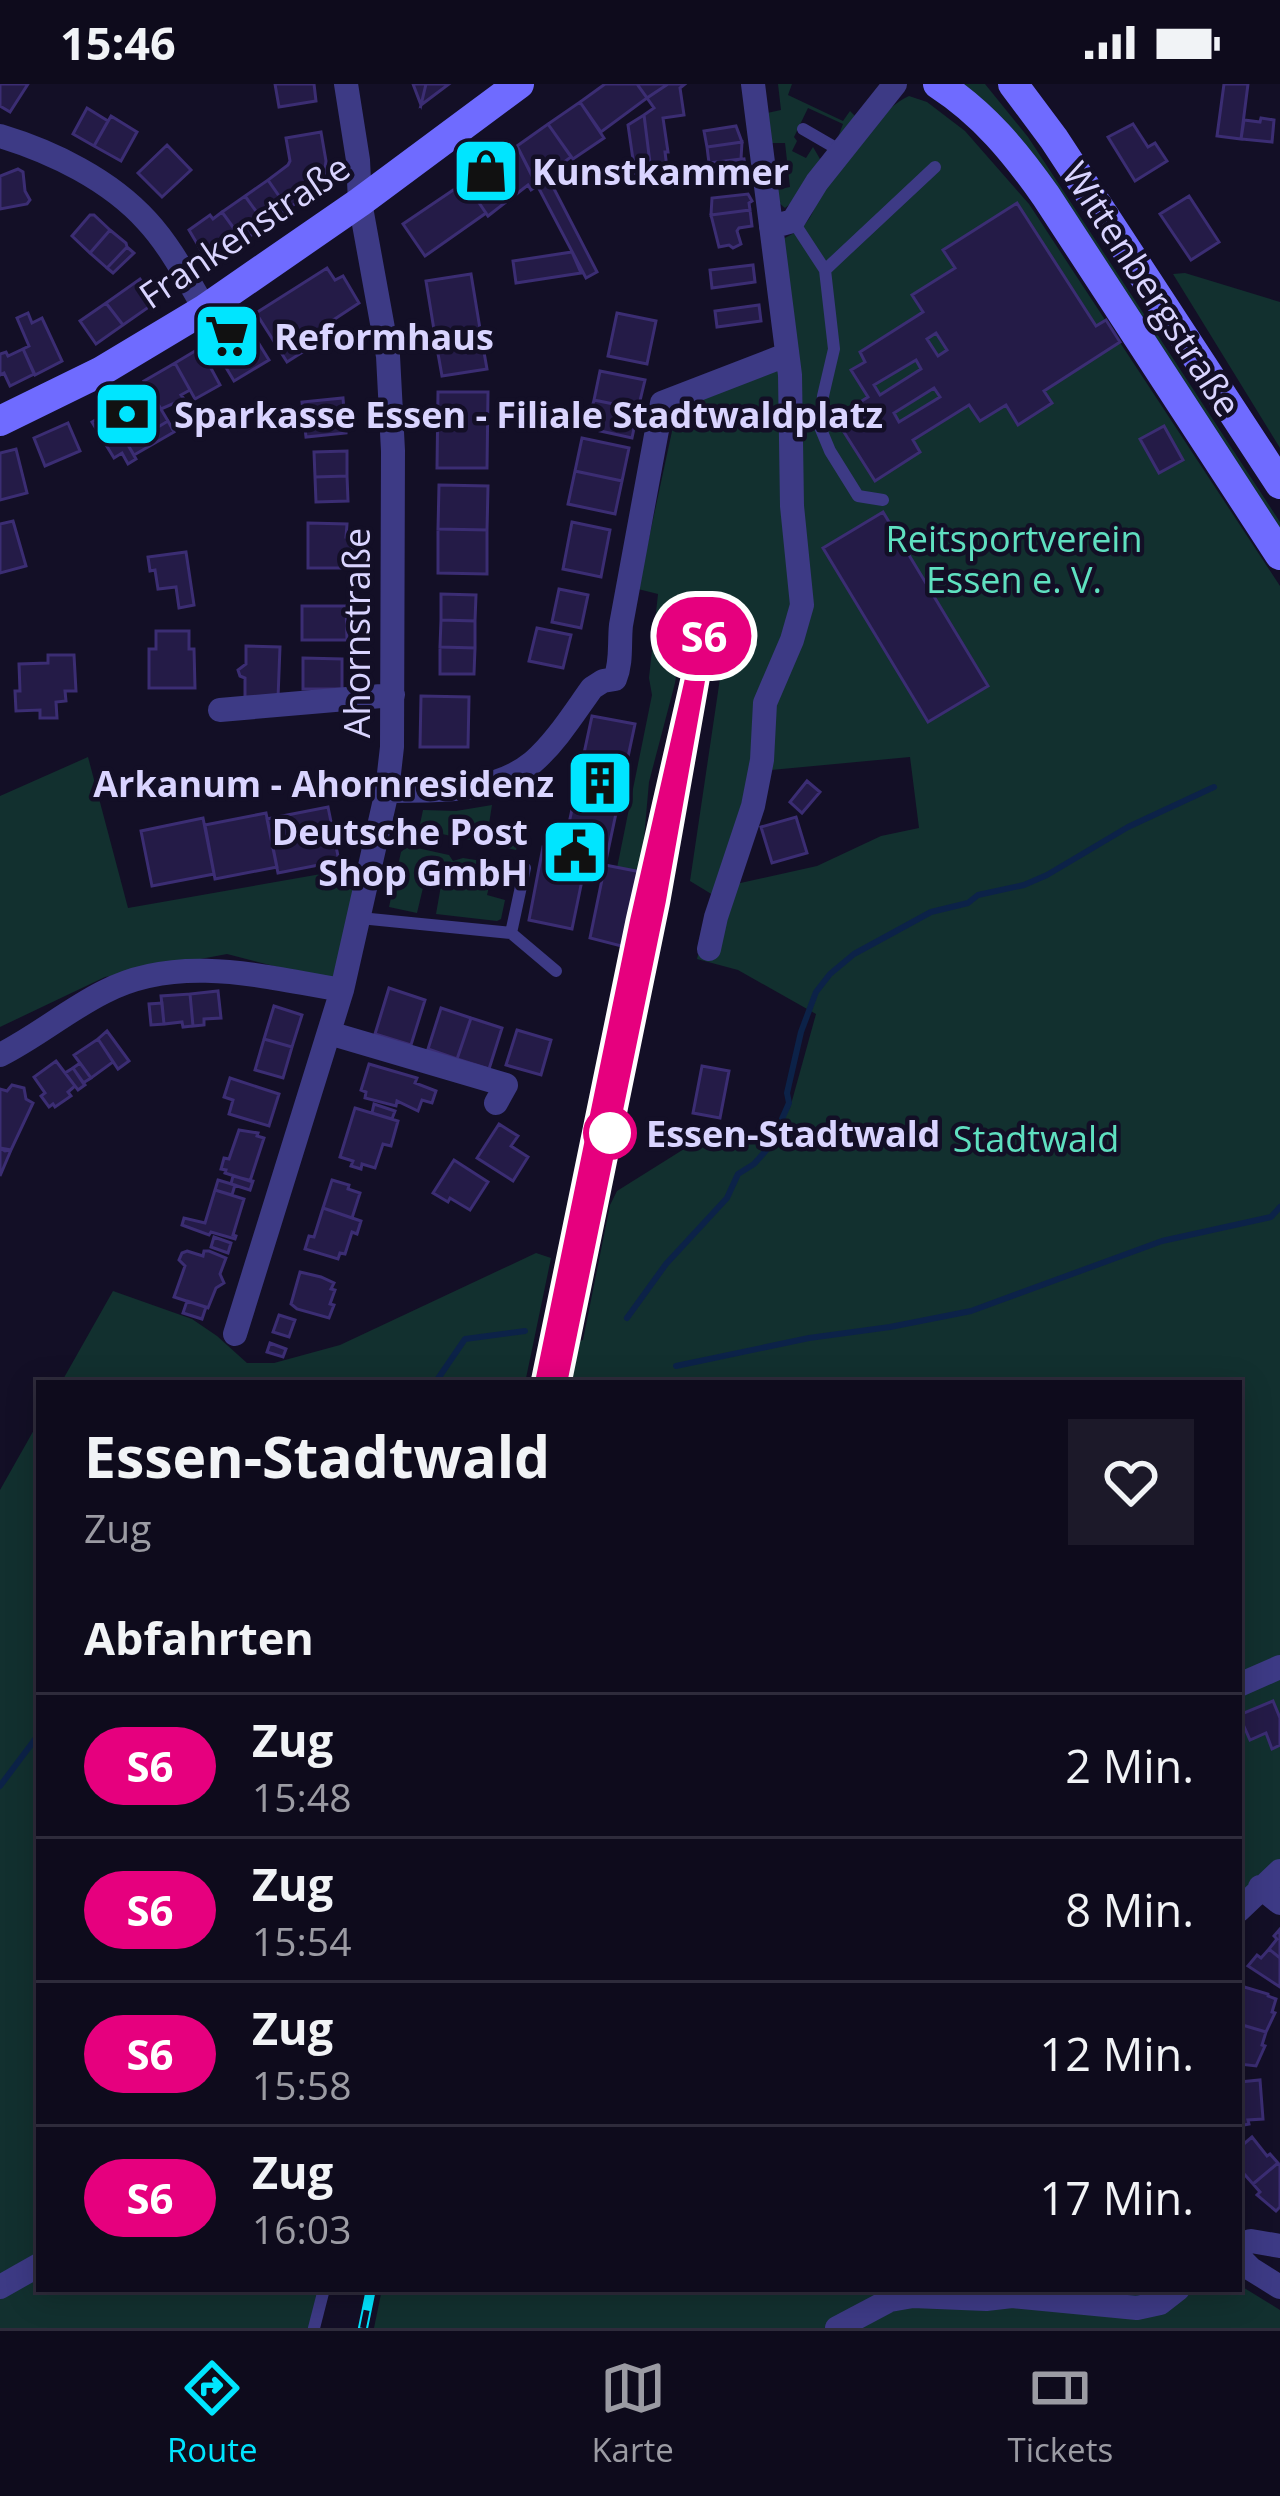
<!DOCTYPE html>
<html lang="de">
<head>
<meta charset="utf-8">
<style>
  body { margin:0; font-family:"Open Sans",sans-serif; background:#1c1929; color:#f1f3f6; height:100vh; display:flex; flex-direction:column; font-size:45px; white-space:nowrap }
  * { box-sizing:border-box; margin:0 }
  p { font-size:39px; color:#9b9ba3 }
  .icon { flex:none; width:66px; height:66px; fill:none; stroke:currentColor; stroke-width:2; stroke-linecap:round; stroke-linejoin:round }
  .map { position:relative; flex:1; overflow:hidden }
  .panel { position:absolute; left:36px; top:1296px; width:1206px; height:912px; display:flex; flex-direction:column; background:#0e0b1c; border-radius:0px; box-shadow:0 6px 30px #0003,0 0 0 3px #2e2b3b }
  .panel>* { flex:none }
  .badge { padding:0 24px; border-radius:39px; font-size:42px; line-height:78px }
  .map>.badge { position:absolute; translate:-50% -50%; box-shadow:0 0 0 6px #fff }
  h2 { padding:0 48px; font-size:45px; line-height:108px }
  .round { display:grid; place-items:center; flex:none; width:126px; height:126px; border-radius:0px; background:#1c1929 }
  .head { display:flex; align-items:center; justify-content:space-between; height:204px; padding:0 48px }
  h1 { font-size:57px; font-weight:700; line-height:90px }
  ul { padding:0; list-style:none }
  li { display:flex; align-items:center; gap:36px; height:144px; padding:0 48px; border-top:3px solid #2e2b3b }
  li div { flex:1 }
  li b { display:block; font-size:45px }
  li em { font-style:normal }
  li .badge { min-width:132px; font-weight:700; text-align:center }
  .status { display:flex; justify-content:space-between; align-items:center; height:84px; padding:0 60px; background:#0e0b1c; direction:ltr }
  .status svg { height:33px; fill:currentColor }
  .tabs { display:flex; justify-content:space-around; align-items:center; height:168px; border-top:3px solid #2e2b3b; background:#0e0b1c; font-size:33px; color:#9b9ba3 }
  .tabs a { display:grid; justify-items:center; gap:6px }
  .tabs .current { color:#00e5ff }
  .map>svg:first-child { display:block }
  .green { fill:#12302f; fill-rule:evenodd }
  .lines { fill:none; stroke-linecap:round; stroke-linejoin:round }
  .stream { stroke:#0c2248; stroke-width:6 }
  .building { fill:#241b47; stroke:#3b2d73; stroke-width:3; fill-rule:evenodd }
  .lane { stroke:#3d3a85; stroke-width:12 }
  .street { stroke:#3d3a85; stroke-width:24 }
  .secondary { stroke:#6f6bff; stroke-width:30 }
  .rail-casing { stroke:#00e5ff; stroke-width:10 }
  .rail { stroke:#130f26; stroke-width:6; stroke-dasharray:18; stroke-linecap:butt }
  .line-casing { stroke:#fff; stroke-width:27 }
  .line { stroke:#e6007e; stroke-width:18 }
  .stop-dot { fill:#fff; stroke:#e6007e; stroke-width:6 }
  .labels { text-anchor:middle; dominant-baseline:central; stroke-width:9; stroke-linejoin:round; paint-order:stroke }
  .poi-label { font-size:36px; font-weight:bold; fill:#d9d4ff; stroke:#130f26; text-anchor:start }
  .street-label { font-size:36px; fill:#d9d4ff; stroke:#130f26 }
  .park-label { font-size:36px; fill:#5fe0c0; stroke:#130f26 }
  .stop-label { font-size:36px; font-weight:bold; fill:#d9d4ff; stroke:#130f26; text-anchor:start }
</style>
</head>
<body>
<div class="status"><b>15:46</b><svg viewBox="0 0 49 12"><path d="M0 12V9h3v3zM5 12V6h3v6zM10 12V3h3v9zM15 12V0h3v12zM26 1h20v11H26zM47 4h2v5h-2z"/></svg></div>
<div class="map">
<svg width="1280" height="2244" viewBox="0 0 1280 2244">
  <rect width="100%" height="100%" fill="#130f26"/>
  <path class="green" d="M778,0H792L788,11L843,37L850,27L855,32L838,53L843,40L808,24L794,53L797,57L792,67L806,74L813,63L820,75L795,116L785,124L778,118L776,106L790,103L785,59H770L767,29L781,26Z
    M958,0H985L1028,53L1280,438V454Z
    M909,12L927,18L965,47L1029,120L1280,502V1815L1239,1817V1299H571L580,1257L583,1256L610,1121L617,1107L700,1055L760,1058L790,1024L816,930L738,886L697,875L713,811L690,797L730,527L687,517L675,599L649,698L641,788L617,784L652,611L649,594L658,510L638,505L677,324L777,285L783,155C819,138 809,124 829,96C846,72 883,23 909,12ZM910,673L919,744L881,752L817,782L736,800L771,686Z
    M1185,189L1280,218V364L1173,190Z
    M88,673L128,824L361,783L332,897L227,870L105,893L0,943V712Z
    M492,721L487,753L518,760L516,766L419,745L423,726L456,727Z
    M408,762L449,771L453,777L463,774L495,779L487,811L505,816L501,835L497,837L436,830L443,790L427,787L417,829L389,823L401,768Z
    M536,1169L551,1174L525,1299H61L113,1207L192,1235L217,1252L247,1279H274L340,1261Z
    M39,1337V2205H321L311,2244H0V1406Z
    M1239,2182L1242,2185L1241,2202L1280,2226V2244H374L382,2205H1239Z"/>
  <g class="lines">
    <path class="stream" d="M627,1234L666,1180L727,1114L738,1090L754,1080L770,1062L789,1019L787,1009L801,948L816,908L830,890L854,870L931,828L968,819L978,811L1024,801L1047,791L1128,743L1214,703
      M676,1282L809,1254L890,1243L971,1227L1162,1157L1271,1133L1280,1123
      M435,1299L465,1255L525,1247
      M0,1702L39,1650"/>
  </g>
  <path class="building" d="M0,0H28L10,28L0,22Z
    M275,0H314L316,17L279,23Z
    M413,0H426L421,21Z
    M426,0H449L421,21Z
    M605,0H637L647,14L601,48L580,18Z
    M637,0H668L647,14Z
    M668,0H685L680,4L684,31L663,34L668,68H665L667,84L651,87L644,31L654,24L647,14Z
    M1224,0H1248L1241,55L1217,52Z
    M580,18L604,54L573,75L548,40Z
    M87,24L108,37L94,62L73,50Z
    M644,31L651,87L635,89L628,41Z
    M111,32L137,48L121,77L94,62Z
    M1261,34L1274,36L1272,58L1241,55L1244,36L1260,38Z
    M548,40L571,73L556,84L554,81L546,86L553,95L543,102L539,96L536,99L517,62Z
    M1133,40L1148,63L1155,59L1167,77L1135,97L1108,53Z
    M736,42L742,58L707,63L704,47Z
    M321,48L326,77L324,91L318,103L288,125L268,96L288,81L290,77L286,54Z
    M742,58L741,75L709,79L707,63Z
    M167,61L191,86L162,113L138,89Z
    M517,62L537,102L531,106L528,101L488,132L465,98Z
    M744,75L746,90L711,96L709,79Z
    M18,85L23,88L25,107L30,116L27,120L0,125V92Z
    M268,96L288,125L266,141L245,112Z
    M539,96L543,102L550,97L597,188L586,194L536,99Z
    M465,98L486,129L425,172L403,140Z
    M748,110L752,117L749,119L750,126L711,131L712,114Z
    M245,112L266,141L243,157L222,128Z
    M1189,112L1219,158L1191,176L1160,130Z
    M1017,119L1096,242L1106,236L1120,258L1044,307L1052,319L1018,341L1006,321L980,337L969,321L913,356L920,368L875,397L835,334L868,313L851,286L865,278L860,268L923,228L912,211L955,184L943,166ZM936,249L947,266L938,272L927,255ZM916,276L921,285L880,311L874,301ZM934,304L940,313L899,338L894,329Z
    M750,126L752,142L739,144L737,147L741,160L733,164L729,161L719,163L711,131Z
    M222,128L243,157L216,177L202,168L189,146L210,131L213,135Z
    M90,131H94L110,146L90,169L72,152Z
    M110,146L126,159L127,163L107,184L90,169Z
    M127,163L134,169L113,189L107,184Z
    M572,168L581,189L516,199L513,177Z
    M753,181L755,198L712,204L710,186Z
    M327,184L335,196L343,192L359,219L315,248L320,257L287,278L256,229Z
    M471,190L482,257L437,264L426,197Z
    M140,195L156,218L123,241L106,219Z
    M106,219L123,241L96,260L80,237Z
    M759,221L761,237L717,243L715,227Z
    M28,229L32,239L42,234L62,277L35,291L23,265L29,262L17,234Z
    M617,229L656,237L647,280L608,272Z
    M243,234L269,276L234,297L209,255Z
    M482,257L487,285L442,292L437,264Z
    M200,264L220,301L195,315L175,279Z
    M23,265L34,290L10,302L4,289L0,291V270L6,268L8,272Z
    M175,279L190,306L181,311L184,315L161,325L144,297Z
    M600,287L645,296L638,325L594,316Z
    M149,305L168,337L128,361L136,375L128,380L122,369L114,374L92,338Z
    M438,308H488L487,384H437Z
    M343,314L346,349L306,353L302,318Z
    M594,316L638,325L632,354L587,344Z
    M168,337L174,348L134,371L128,361Z
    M68,339L80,367L45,382L34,354Z
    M1164,342L1183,376L1159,389L1140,355Z
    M582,354L629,364L622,397L575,387Z
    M16,365L27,409L0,416V369Z
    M347,367V392L315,393L314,368Z
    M575,387L622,397L615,430L568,420Z
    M347,392L348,417L316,418L315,393Z
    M439,401L488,402L487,446L438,445Z
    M883,428L988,602L928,638L823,464Z
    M13,437L26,482L0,489V440Z
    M572,438L610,446L601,493L563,485Z
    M308,439L347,440L346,453H352V470H347V484H308Z
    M438,445L487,446V490L438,489Z
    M186,468L194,521L179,524L176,503L158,505L155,486L150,487L148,473Z
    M559,505L588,511L581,544L552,538Z
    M441,510L476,511L475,537L441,536Z
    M302,522H346L347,556H302Z
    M441,536L475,537V564L440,563Z
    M537,544L571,551L563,584L529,577Z
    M156,547H189V565H194L195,604H149V565H156Z
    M246,562L280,563L278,614L245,613V594L240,592L238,586L246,580Z
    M440,563L475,564L474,590H440Z
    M48,571H74L76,607H65L66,617L56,618L57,634H40V626L16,627L15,607H20L19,580L48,579Z
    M303,574L342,575V605H303Z
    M421,612L469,613L468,663H420Z
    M592,632L635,640L605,781L586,777L572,845L529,836L543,763L553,765L565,758Z
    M807,697L820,708L802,729L790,718Z
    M328,723L339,777L278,789L267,735Z
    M266,729L277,783L215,795L205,741Z
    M796,733L807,769L772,779L761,743Z
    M203,734L214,790L152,802L141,747Z
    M605,781L641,788L630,840L634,841L629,864L590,854Z
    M389,904L425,916L411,961L375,950Z
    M218,907L221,934L204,935V941L193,942L190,910Z
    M190,910L193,942L183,943L182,938L164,940L161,912Z
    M162,919L164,940L151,941L149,920Z
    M274,922L302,931L292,963L264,955Z
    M441,924L471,934L457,975L428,965Z
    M471,934L502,944L489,985L457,975Z
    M517,946L551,956L541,991L506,981Z
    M107,947L129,977L118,985L98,955Z
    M98,955L113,978L91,994L74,971Z
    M264,955L292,963L283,994L255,986Z
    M56,977L75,1002L68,1008L71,1012L55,1023L53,1020L49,1023L41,1012L45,1009L34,993Z
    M80,979L91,994L83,999L73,984Z
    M369,980L417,994L415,999L436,1007L432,1019L422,1016L418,1027L397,1017L396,1022L365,1014L366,1008L361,1006Z
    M702,982L729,987L720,1034L693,1029Z
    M73,984L85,1001L78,1006L65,989Z
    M230,994L279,1010L269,1042L229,1030L233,1016L224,1013Z
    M12,1001L24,1004L26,1015L33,1019L11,1066L5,1067L0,1064V1005L7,1007Z
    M374,1020L395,1027L392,1035L372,1029Z
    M355,1024L398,1037L391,1062L383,1060L375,1084L362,1080L361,1085L351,1082L353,1077L340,1073Z
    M499,1040L518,1052L511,1062L528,1073L513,1097L477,1074Z
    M239,1046L258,1049L257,1052L264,1054L250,1097L225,1089L226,1086L221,1085L224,1074L229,1075Z
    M0,1064L11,1066L0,1092Z
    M454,1076L488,1098L470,1126L450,1114L448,1118L433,1109Z
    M233,1092L253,1097L250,1106L231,1100Z
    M218,1096L235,1101L232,1111L215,1106Z
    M332,1096L349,1101L348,1105L360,1109L352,1134L323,1124Z
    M215,1106L244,1115L233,1151L236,1152L235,1155L211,1148L209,1151L182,1141L184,1134L205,1139Z
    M323,1124L361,1137L357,1150L352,1148L345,1170L340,1169L338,1175L305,1165L309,1152L314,1153Z
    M214,1153L231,1159L228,1169L211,1163Z
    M187,1167L203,1172L204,1167H209L226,1174L220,1190L224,1199L216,1204L208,1224L174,1213L185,1182L179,1176L182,1169Z
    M300,1188L321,1193L334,1199L331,1205L335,1206L330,1220L334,1221L329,1234L297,1225L291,1220Z
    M187,1217L206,1223L202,1235L183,1229Z
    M279,1231L295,1236L289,1253L273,1248Z
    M270,1259L286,1265L283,1273L267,1268Z
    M1273,1617L1280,1634V1661L1272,1665L1266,1649L1250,1656L1239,1631Z
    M1280,1845V1874L1269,1865L1277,1855L1274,1852Z
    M1269,1865L1280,1874V1903L1248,1882L1257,1871L1261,1874Z
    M1241,1902L1268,1910V1912L1276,1915L1272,1928L1275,1929L1266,1948L1239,1940Z
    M1239,1940L1266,1948L1262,1961L1265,1962L1256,1982L1239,1980Z
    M1239,1996V1998L1260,1996L1263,2035L1248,2036L1249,2040L1239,2042Z
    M1252,2053L1267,2072L1270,2070L1278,2079L1253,2100L1245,2091L1242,2093L1239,2089V2064Z
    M1278,2079L1280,2081V2123L1276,2127L1257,2111L1260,2108L1253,2100Z"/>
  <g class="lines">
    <path class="lane" d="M803,45L841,67
      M793,137L825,186L834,265L823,312L820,343L830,367L858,412L883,416
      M825,186L935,83
      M360,834L511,849L525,784
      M511,849L556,887
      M314,2244L324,2205"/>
    <path class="street" d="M0,52C53,68 110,96 147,137C171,163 187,195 205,225
      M771,143L793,137L817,98L895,0
      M220,626L393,611
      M387,707C435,706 493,711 533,678C556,658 574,629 592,604L603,597L615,595C622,578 619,560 621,541L662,319L786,271
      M709,865L716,833L753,722L762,676L765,619L792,556L802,521L792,422L790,291L753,0
      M329,949L506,1001L496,1019
      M0,971C36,953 68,926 104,908C178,869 265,893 342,906
      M235,1250L342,906L387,707L392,663L393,367L388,272L360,118L358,76L346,0
      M1239,1601L1280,1583
      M1260,1803L1280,1819
      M1239,1826L1280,1787
      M1239,2161L1251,2157L1280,2162
      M1239,2173L1251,2185L1280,2203
      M0,2203L39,2181
      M837,2244L890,2216L913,2212L986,2215L1012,2212L1137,2224L1160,2219L1178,2205"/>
    <path class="secondary" d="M938,0C984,30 1015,68 1046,112L1280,471
      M1013,0L1054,55L1280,400
      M0,337L100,288L205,225L360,118L519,0"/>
    <g class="rail-casing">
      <path id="rail" d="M558,1299L657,816L710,521
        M363,2244L371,2205"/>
    </g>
    <use href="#rail" class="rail"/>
  </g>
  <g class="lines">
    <g class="line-casing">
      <path id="line" d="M544,1299L639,837L704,551L657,816L558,1299"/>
    </g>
    <use href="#line" class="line"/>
  </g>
  <defs>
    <g id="shop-square" transform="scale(3.45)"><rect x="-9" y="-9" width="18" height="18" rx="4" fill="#00e5ff" stroke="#130f26"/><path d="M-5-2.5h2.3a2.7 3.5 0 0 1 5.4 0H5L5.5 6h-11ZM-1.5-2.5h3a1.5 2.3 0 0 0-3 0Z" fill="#111"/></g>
    <g id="supermarket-square" transform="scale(3.45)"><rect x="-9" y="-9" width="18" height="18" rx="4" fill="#00e5ff" stroke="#130f26"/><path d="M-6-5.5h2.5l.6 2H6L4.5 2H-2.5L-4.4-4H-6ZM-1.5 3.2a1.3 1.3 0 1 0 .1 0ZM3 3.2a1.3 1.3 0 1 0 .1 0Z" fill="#111"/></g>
    <g id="bank-square" transform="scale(3.45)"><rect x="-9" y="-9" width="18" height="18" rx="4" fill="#00e5ff" stroke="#130f26"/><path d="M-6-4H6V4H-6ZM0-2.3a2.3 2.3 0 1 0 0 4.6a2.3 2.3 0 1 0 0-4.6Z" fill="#111"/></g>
    <g id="building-square" transform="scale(3.45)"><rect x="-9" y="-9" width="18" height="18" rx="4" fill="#00e5ff" stroke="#130f26"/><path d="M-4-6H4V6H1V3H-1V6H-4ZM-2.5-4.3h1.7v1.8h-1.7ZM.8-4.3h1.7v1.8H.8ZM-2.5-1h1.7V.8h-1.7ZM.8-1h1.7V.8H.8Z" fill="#111"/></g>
    <g id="civic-square" transform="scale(3.45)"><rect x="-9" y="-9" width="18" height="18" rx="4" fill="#00e5ff" stroke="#130f26"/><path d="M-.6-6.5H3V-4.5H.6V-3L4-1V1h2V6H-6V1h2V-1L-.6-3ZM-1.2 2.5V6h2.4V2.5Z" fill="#111"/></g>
  </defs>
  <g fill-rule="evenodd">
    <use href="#shop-square" x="486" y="87"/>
    <use href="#supermarket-square" x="227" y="252"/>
    <use href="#bank-square" x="127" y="330"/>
    <use href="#building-square" x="600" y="699"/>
    <use href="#civic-square" x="575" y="768"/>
  </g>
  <circle class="stop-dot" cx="610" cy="1049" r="24"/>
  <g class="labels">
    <g class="poi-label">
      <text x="532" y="87">Kunstkammer</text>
      <text x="274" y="252">Reformhaus</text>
      <text x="174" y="330">Sparkasse Essen - Filiale Stadtwaldplatz</text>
      <text x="554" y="699" text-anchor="end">Arkanum - Ahornresidenz</text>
      <text x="528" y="747" text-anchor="end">Deutsche Post<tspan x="528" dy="41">Shop GmbH</tspan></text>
    </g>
    <g class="street-label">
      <text transform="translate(244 147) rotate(-34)">Frankenstraße</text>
      <text transform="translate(1152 205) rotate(57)">Wittenbergstraße</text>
      <text transform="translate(356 549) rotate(-90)">Ahornstraße</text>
    </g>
    <g class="park-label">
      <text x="1014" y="454">Reitsportverein<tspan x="1014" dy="41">Essen e. V.</tspan></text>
      <text x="1036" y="1054">Stadtwald</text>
    </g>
    <g class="stop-label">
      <text x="646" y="1049">Essen-Stadtwald</text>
    </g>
  </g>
</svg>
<b class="badge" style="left:704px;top:552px;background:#e6007e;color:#fff">S6</b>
<section class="panel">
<div class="head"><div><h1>Essen-Stadtwald</h1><p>Zug</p></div><a class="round"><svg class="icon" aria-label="heart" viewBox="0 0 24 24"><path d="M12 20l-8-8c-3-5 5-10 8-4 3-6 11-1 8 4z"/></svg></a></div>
<h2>Abfahrten</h2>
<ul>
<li><span class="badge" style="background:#e6007e;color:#fff">S6</span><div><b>Zug</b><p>15:48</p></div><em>2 Min.</em></li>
<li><span class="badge" style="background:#e6007e;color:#fff">S6</span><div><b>Zug</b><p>15:54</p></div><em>8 Min.</em></li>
<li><span class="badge" style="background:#e6007e;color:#fff">S6</span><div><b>Zug</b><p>15:58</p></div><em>12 Min.</em></li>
<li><span class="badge" style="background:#e6007e;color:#fff">S6</span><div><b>Zug</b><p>16:03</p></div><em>17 Min.</em></li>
</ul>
</section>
</div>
<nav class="tabs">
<a class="current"><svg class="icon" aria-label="directions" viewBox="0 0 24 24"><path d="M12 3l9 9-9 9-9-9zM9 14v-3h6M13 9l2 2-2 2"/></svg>Route</a>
<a><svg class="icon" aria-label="map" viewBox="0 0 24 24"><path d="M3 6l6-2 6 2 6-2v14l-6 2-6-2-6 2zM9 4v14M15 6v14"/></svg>Karte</a>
<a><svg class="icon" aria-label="tickets" viewBox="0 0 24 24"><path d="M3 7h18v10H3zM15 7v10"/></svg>Tickets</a>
</nav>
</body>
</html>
